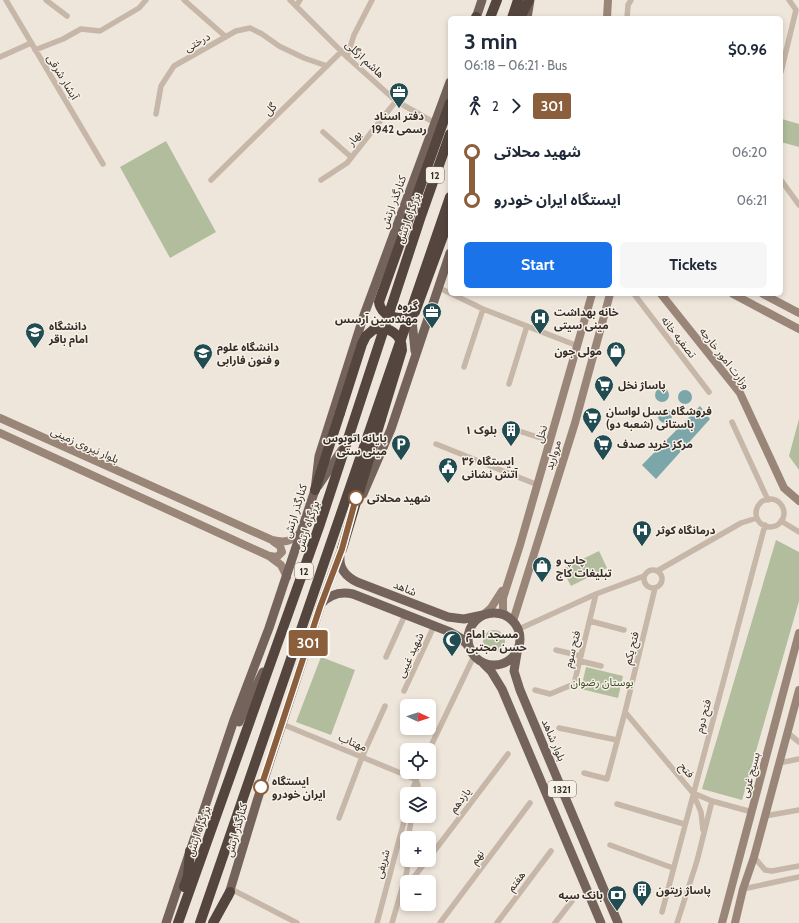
<!DOCTYPE html>
<html lang="en">
<head>
<meta charset="utf-8">
<style>
  body { margin:0; font-family:Cabin,"Noto Sans Arabic",sans-serif; background:#f6f6f7; color:#1f2937; height:100vh; display:flex; flex-direction:column; font-size:15px; white-space:nowrap }
  * { box-sizing:border-box; margin:0 }
  p { font-size:13px; color:#747a83 }
  .icon { flex:none; width:22px; height:22px; fill:none; stroke:currentColor; stroke-width:2; stroke-linecap:round; stroke-linejoin:round }
  .map { position:relative; flex:1; overflow:hidden }
  .sheet { position:absolute; left:448px; top:16px; width:335px; height:280px; display:flex; flex-direction:column; background:#fff; border-radius:6px; box-shadow:0 2px 6px #0003 }
  .sheet>* { flex:none }
  .badge { padding:0 8px; border-radius:3px; font-size:14px; line-height:26px }
  .needle { width:26px; rotate:94deg }
  .controls { position:absolute; left:400px; top:699px; display:grid; gap:8px }
  .controls a { display:grid; place-items:center; width:36px; height:36px; border-radius:6px; background:#fff; box-shadow:0 2px 6px #0003; font-size:20px }
  .map>.badge { position:absolute; translate:-50% -50%; box-shadow:0 0 0 2px #fff }
  .legs { display:flex; align-items:center; gap:6px; height:44px; padding:0 16px; font-size:13px }
  .legs p { margin-inline-start:auto }
  .overview { display:flex; align-items:center; justify-content:space-between; height:68px; padding:0 16px }
  h1 { font-size:22px; font-weight:800; line-height:30px }
  .primary-button { display:flex; gap:8px; margin-top:auto; padding:8px 16px }
  .primary-button a { flex:1; height:46px; border-radius:6px; background:#1a73e8; color:#fff; font-size:16px; font-weight:800; line-height:46px; text-align:center }
  .primary-button a+a { background:#f6f6f7; color:#1f2937 }
  ul { padding:0 16px; list-style:none }
  li { display:flex; align-items:center; gap:14px; height:48px; font-size:15px }
  li i { display:grid; place-items:center; width:6px; height:100%; margin:0 5px; background:currentColor }
  li i::after { content:''; width:10px; height:10px; margin:-5px; border:3px solid; border-radius:50%; background:#fff }
  li p { margin-inline-start:auto }
  li:first-child i { background:linear-gradient(#0000 50%,currentColor 0) }
  li:last-child i { background:linear-gradient(currentColor 50%,#0000 0) }
  .map>svg:first-child { display:block }
  .green { fill:#b1bd9c }
  .water { fill:#7ca7aa }
  .lines { fill:none; stroke-linecap:round; stroke-linejoin:round }
  .street { stroke:#c6b7a8; stroke-width:5.5 }
  .secondary { stroke:#9a8679; stroke-width:8 }
  .primary { stroke:#74635a; stroke-width:9 }
  .highway { stroke:#54463f; stroke-width:10 }
  .highway-bridge { stroke:#54463f; stroke-width:10 }
  .line-1-casing { stroke:#fff; stroke-width:9 }
  .line-1 { stroke:#8b5e3c; stroke-width:6 }
  .stop-1-dot { fill:#fff; stroke:#8b5e3c; stroke-width:2 }
  .labels { text-anchor:middle; dominant-baseline:central; stroke-width:3; stroke-linejoin:round; paint-order:stroke }
  .shield { fill:#f7f0e7; stroke:#6e6761; stroke-width:1 }
  .shield-label { font-size:10px; font-weight:bold; fill:#342c27 }
  .street-label { font-size:11px; fill:#342c27; stroke:#f7f0e7 }
  .poi-label { font-size:11px; font-weight:bold; fill:#342c27; stroke:#f7f0e7; text-anchor:start }
  .stop-label { font-size:11px; font-weight:bold; fill:#342c27; stroke:#f7f0e7; text-anchor:start }
  .park-label { font-size:11px; fill:#42502d; stroke:#f7f0e7 }
</style>
</head>
<body>
<div class="map">
<svg width="799" height="923" viewBox="0 0 799 923">
  <rect width="100%" height="100%" fill="#efe6db"/>
  <path class="green" d="M782,119L799,124V147L781,142Z
    M166,141L216,232L170,258L120,167Z
    M799,419V470L789,456Z
    M776,540L799,552V601L742,800L702,789Z
    M599,551L607,568L571,586L562,569Z
    M483 641a11 11 0 1 1 22 0a11 11 0 1 1-22 0Z
    M321,657L355,670L331,735L296,722Z
    M586,667L623,676L618,698L581,689Z"/>
  <path class="water" d="M655 395a7 7 0 1 1 14 0a7 7 0 1 1-14 0Z
    M678 397a7 7 0 1 1 14 0a7 7 0 1 1-14 0Z
    M700,406L710,419L656,479L642,465Z
    M658 416a7 7 0 1 1 14 0a7 7 0 1 1-14 0Z"/>
  <g class="lines">
    <path class="street" d="M6,0L103,164
      M46,0L67,16
      M184,0L226,37
      M290,0L347,57L396,101L435,123
      M296,6L300,0
      M627,18L628,5L631,0
      M35,50L63,39L81,29L100,31L139,8L146,0
      M0,57L31,43
      M347,57L354,35L372,0
      M781,72L796,10L789,0
      M156,114L161,86L174,66L236,31L250,28L262,34L279,46L304,58L327,66
      M323,132L351,157
      M211,180L342,51
      M321,180L347,163L396,101
      M781,180L799,205
      M439,288L450,293
      M452,294L483,309L578,346
      M634,294L709,392
      M464,367L483,309
      M509,384L527,326
      M732,422L768,500
      M522,432L550,441
      M436,444L538,485
      M756 513a14 14 0 1 1 28 0a14 14 0 1 1-28 0Z
      M781,521L799,532
      M644 579a9 9 0 1 1 18 0a9 9 0 1 1-18 0Z
      M657,571L741,523L757,518
      M590,621L624,630
      M519,629L596,594L644,576
      M556,650L581,656
      M386,657L405,615
      M580,661L601,666
      M535,690L550,694L574,684L596,594
      M404,691L434,626
      M625,712L693,793L712,801L752,812
      M282,724L415,779
      M559,728L617,740
      M788,733L799,742
      M429,750L474,656
      M779,763L799,759
      M584,773L607,779L625,712L655,588
      M415,779L418,785L417,794
      M693,793L701,812L703,830
      M411,794L419,772
      M617,804L684,824
      M765,816L799,810
      M339,818L362,757L385,706
      M408,838L412,816
      M610,845L673,868
      M754,857L765,870L772,871L799,866
      M429,858L508,754
      M404,880L414,877L427,860
      M231,889L297,923
      M743,889L799,877
      M662,912L765,525
      M377,923L407,810
      M392,923L407,871V860
      M440,923L530,803
      M497,923L551,851
      M555,923L572,901
      M677,923L697,861L712,801"/>
    <path class="secondary" d="M607,18L608,0
      M661,294L740,393L784,488L799,501
      M733,294L799,329
      M763,294L799,313
      M0,418L272,540C285,543 291,542 301,532
      M0,433L269,556L281,565L287,577
      M270,556L277,557L282,552L280,546L274,542
      M483,615L491,608L502,591
      M507,616L503,612V598L520,545L592,294
      M513,621L575,423L610,294
      M722,923L799,633
      M735,923L743,889L754,857L799,690"/>
    <path class="primary" d="M476,18L482,0
      M527,18L530,0
      M411,310L415,351
      M318,486L342,450
      M363,494L391,429L450,253
      M340,557C339,569 347,577 357,582L448,617L464,619L483,615
      M321,604C330,594 340,591 353,594L450,632L462,639L470,648
      M468 639a26 26 0 1 1 52 0a26 26 0 1 1-52 0Z
      M517,653L514,671L520,690L618,923
      M483,663L491,671L502,689L601,923
      M239,722L263,672
      M228,897L257,801L320,607L344,543
      M166,923L234,720L269,628L315,490L319,456L364,315L450,82"/>
    <path class="highway" d="M476,18V17
      M490,18L497,0
      M512,18L518,0
      M520,18L529,0
      M315,490L340,413
      M342,549L381,419
      M184,887L188,876L190,851
      M178,923L320,524L421,216L450,134
      M200,923L450,197
      M213,923L230,892"/>
    <path class="highway-bridge" d="M450,103L379,302C381,318 404,323 415,312L450,217
      M340,413L362,344L366,336L373,330C388,325 402,334 402,350L381,419"/>
  </g>
  <g class="lines">
    <g class="line-1-casing">
      <path id="line-1" d="M261,787L320,607L342,549L356,498"/>
    </g>
    <use href="#line-1" class="line-1"/>
  </g>
  <defs>
    <g id="office-pin" transform="scale(1)"><path d="M0 17L-7.5 6A9.5 9.5 0 1 1 7.5 6Z" fill="#214d52" stroke="#f7f0e7"/><path d="M-6-3h4V-5.5h4V-3h4V5H-6ZM-1-4.5V-3h2v-1.5ZM-6 0V1H6V0Z" fill="#fff"/></g>
    <g id="hospital-pin" transform="scale(1)"><path d="M0 17L-7.5 6A9.5 9.5 0 1 1 7.5 6Z" fill="#214d52" stroke="#f7f0e7"/><path d="M-5-5h3v3.5h4V-5h3V5h-3V1.5h-4V5h-3Z" fill="#fff"/></g>
    <g id="university-pin" transform="scale(1)"><path d="M0 17L-7.5 6A9.5 9.5 0 1 1 7.5 6Z" fill="#214d52" stroke="#f7f0e7"/><path d="M0-5L7-2L0 1L-7-2ZM-4 1L0 2.5L4 1V4Q0 6-4 4Z" fill="#fff"/></g>
    <g id="shop-pin" transform="scale(1)"><path d="M0 17L-7.5 6A9.5 9.5 0 1 1 7.5 6Z" fill="#214d52" stroke="#f7f0e7"/><path d="M-5-2.5h2.3a2.7 3.5 0 0 1 5.4 0H5L5.5 6h-11ZM-1.5-2.5h3a1.5 2.3 0 0 0-3 0Z" fill="#fff"/></g>
    <g id="supermarket-pin" transform="scale(1)"><path d="M0 17L-7.5 6A9.5 9.5 0 1 1 7.5 6Z" fill="#214d52" stroke="#f7f0e7"/><path d="M-6-5.5h2.5l.6 2H6L4.5 2H-2.5L-4.4-4H-6ZM-1.5 3.2a1.3 1.3 0 1 0 .1 0ZM3 3.2a1.3 1.3 0 1 0 .1 0Z" fill="#fff"/></g>
    <g id="building-pin" transform="scale(1)"><path d="M0 17L-7.5 6A9.5 9.5 0 1 1 7.5 6Z" fill="#214d52" stroke="#f7f0e7"/><path d="M-4-6H4V6H1V3H-1V6H-4ZM-2.5-4.3h1.7v1.8h-1.7ZM.8-4.3h1.7v1.8H.8ZM-2.5-1h1.7V.8h-1.7ZM.8-1h1.7V.8H.8Z" fill="#fff"/></g>
    <g id="parking-pin" transform="scale(1)"><path d="M0 17L-7.5 6A9.5 9.5 0 1 1 7.5 6Z" fill="#214d52" stroke="#f7f0e7"/><path d="M-3.5-5.5H1a3.5 3.5 0 0 1 0 7H-1V5.5H-3.5ZM-1-3.4V-.6H.8a1.4 1.4 0 0 0 0-2.8Z" fill="#fff"/></g>
    <g id="civic-pin" transform="scale(1)"><path d="M0 17L-7.5 6A9.5 9.5 0 1 1 7.5 6Z" fill="#214d52" stroke="#f7f0e7"/><path d="M-.6-6.5H3V-4.5H.6V-3L4-1V1h2V6H-6V1h2V-1L-.6-3ZM-1.2 2.5V6h2.4V2.5Z" fill="#fff"/></g>
    <g id="mosque-pin" transform="scale(1)"><path d="M0 17L-7.5 6A9.5 9.5 0 1 1 7.5 6Z" fill="#214d52" stroke="#f7f0e7"/><path d="M3.5-4.9A6 6 0 1 0 3.5 4.9A5 5 0 1 1 3.5-4.9Z" fill="#fff"/></g>
    <g id="bank-pin" transform="scale(1)"><path d="M0 17L-7.5 6A9.5 9.5 0 1 1 7.5 6Z" fill="#214d52" stroke="#f7f0e7"/><path d="M-6-4H6V4H-6ZM0-2.3a2.3 2.3 0 1 0 0 4.6a2.3 2.3 0 1 0 0-4.6Z" fill="#fff"/></g>
  </defs>
  <g fill-rule="evenodd">
    <use href="#office-pin" x="399" y="92"/>
    <use href="#office-pin" x="432" y="312"/>
    <use href="#hospital-pin" x="540" y="318"/>
    <use href="#university-pin" x="35" y="332"/>
    <use href="#shop-pin" x="616" y="351"/>
    <use href="#university-pin" x="203" y="353"/>
    <use href="#supermarket-pin" x="604" y="385"/>
    <use href="#supermarket-pin" x="592" y="417"/>
    <use href="#building-pin" x="511" y="430"/>
    <use href="#parking-pin" x="401" y="444"/>
    <use href="#supermarket-pin" x="603" y="444"/>
    <use href="#civic-pin" x="448" y="467"/>
    <use href="#hospital-pin" x="642" y="530"/>
    <use href="#shop-pin" x="542" y="566"/>
    <use href="#mosque-pin" x="452" y="640"/>
    <use href="#building-pin" x="642" y="890"/>
    <use href="#bank-pin" x="617" y="895"/>
  </g>
  <g class="stop-1-dot">
    <circle cx="356" cy="498" r="7"/>
    <circle cx="261" cy="787" r="7"/>
  </g>
  <g class="labels">
    <g class="shield">
      <rect x="426" y="167" width="18" height="16" rx="3"/>
      <rect x="295" y="563" width="18" height="16" rx="3"/>
      <rect x="548" y="781" width="28" height="16" rx="3"/>
    </g>
    <g class="shield-label">
      <text x="435" y="175">12</text>
      <text x="304" y="571">12</text>
      <text x="562" y="789">1321</text>
    </g>
    <g class="street-label">
      <text transform="translate(197 42) rotate(-29)">درختی</text>
      <text transform="translate(365 59) rotate(43)">هاشم ازگلی</text>
      <text transform="translate(63 77) rotate(59)">آبشار شرقی</text>
      <text transform="translate(270 109) rotate(-45)">گل</text>
      <text transform="translate(354 138) rotate(-51)">بهار</text>
      <text transform="translate(393 202) rotate(-70)">کنارگذر ارتش</text>
      <text transform="translate(408 218) rotate(-71)">بزرگراه ارتش</text>
      <text transform="translate(679 337) rotate(52)">تصفیه خانه</text>
      <text transform="translate(725 358) rotate(52)">وزارت امور خارجه</text>
      <text transform="translate(541 434) rotate(-74)">نخل</text>
      <text transform="translate(85 445) rotate(24)">بلوار نیروی زمینی</text>
      <text transform="translate(553 455) rotate(-73)">مروارید</text>
      <text transform="translate(295 511) rotate(-73)">کنارگذر ارتش</text>
      <text transform="translate(307 526) rotate(-71)">بزرگراه ارتش</text>
      <text transform="translate(405 588) rotate(22)">شاهد</text>
      <text transform="translate(631 648) rotate(-76)">فتح یکم</text>
      <text transform="translate(572 649) rotate(-76)">فتح سوم</text>
      <text transform="translate(410 655) rotate(-65)">شهید غیبی</text>
      <text transform="translate(703 716) rotate(-75)">فتح دوم</text>
      <text transform="translate(554 740) rotate(67)">بلوار شاهد</text>
      <text transform="translate(353 742) rotate(23)">مهتاب</text>
      <text transform="translate(687 770) rotate(50)">فتح</text>
      <text transform="translate(750 775) rotate(-75)">بسیج غربی</text>
      <text transform="translate(460 800) rotate(-53)">یازدهم</text>
      <text transform="translate(236 830) rotate(-74)">کنارگذر ارتش</text>
      <text transform="translate(198 831) rotate(-71)">بزرگراه ارتش</text>
      <text transform="translate(477 857) rotate(-53)">نهم</text>
      <text transform="translate(382 864) rotate(-75)">شریفی</text>
      <text transform="translate(516 881) rotate(-53)">هفتم</text>
    </g>
    <g class="poi-label">
      <text x="399" y="116" text-anchor="middle">دفتر اسناد<tspan x="399" dy="13">رسمی 1942</tspan></text>
      <text x="418" y="306" text-anchor="end">گروه<tspan x="418" dy="13">مهندسین آرسس</tspan></text>
      <text x="554" y="312">خانه بهداشت<tspan x="554" dy="13">مینی سیتی</tspan></text>
      <text x="49" y="326">دانشگاه<tspan x="49" dy="13">امام باقر</tspan></text>
      <text x="217" y="347">دانشگاه علوم<tspan x="217" dy="13">و فنون فارابی</tspan></text>
      <text x="602" y="351" text-anchor="end">مولی جون</text>
      <text x="618" y="385">پاساژ نخل</text>
      <text x="606" y="411">فروشگاه عسل لواسان<tspan x="606" dy="13">باستانی (شعبه دو)</tspan></text>
      <text x="497" y="430" text-anchor="end">۱ بلوک</text>
      <text x="387" y="438" text-anchor="end">پایانه اتوبوس<tspan x="387" dy="13">مینی ستی</tspan></text>
      <text x="617" y="444">مرکز خرید صدف</text>
      <text x="462" y="461">ایستگاه ۳۶<tspan x="462" dy="13">آتش نشانی</tspan></text>
      <text x="656" y="530">درمانگاه کوثر</text>
      <text x="556" y="560">چاپ و<tspan x="556" dy="13">تبلیغات کاج</tspan></text>
      <text x="466" y="634">مسجد امام<tspan x="466" dy="13">حسن مجتبی</tspan></text>
      <text x="656" y="890">پاساژ زیتون</text>
      <text x="603" y="895" text-anchor="end">بانک سپه</text>
    </g>
    <g class="stop-label">
      <text x="367" y="498">شهید محلاتی</text>
      <text x="272" y="781">ایستگاه<tspan x="272" dy="13">ایران خودرو</tspan></text>
    </g>
    <g class="park-label">
      <text x="602" y="682">بوستان رضوان</text>
    </g>
  </g>
</svg>
<div class="controls">
<a><svg class="needle" viewBox="-14 -14 28 28"><path d="M0-13l5 13h-10z" fill="#e53935"/><path d="M0 13l5-13h-10z" fill="#747a83"/></svg></a>
<a><svg class="icon" aria-label="locate" viewBox="0 0 24 24"><circle cx="12" cy="12" r="6"/><path d="M12 2v4M12 18v4M2 12h4M18 12h4"/></svg></a>
<a><svg class="icon" aria-label="layers" viewBox="0 0 24 24"><path d="M12 4l9 5-9 5-9-5zM3 14l9 5 9-5"/></svg></a>
<a>+</a>
<a>−</a>
</div>
<b class="badge" style="left:308px;top:643px;background:#8b5e3c;color:#fff">301</b>
<section class="sheet">
<div class="overview"><div><h1>3 min</h1><p>06:18 – 06:21 · Bus</p></div><b>$0.96</b></div>
<div class="legs"><svg class="icon" aria-label="walk" viewBox="0 0 24 24"><circle cx="13" cy="4" r="2"/><path d="M13 8l-2 6 4 7M11 14l-3 7M7 12l3-4h3l4 4"/></svg>2<svg class="icon" aria-label="forward" viewBox="0 0 24 24"><path d="M9 5l7 7-7 7"/></svg><b class="badge" style="background:#8b5e3c;color:#fff">301</b></div>
<ul>
<li><i style="color:#8b5e3c"></i><b>شهید محلاتی</b><p>06:20</p></li>
<li><i style="color:#8b5e3c"></i><b>ایستگاه ایران خودرو</b><p>06:21</p></li>
</ul>
<div class="primary-button"><a>Start</a><a>Tickets</a></div>
</section>
</div>
</body>
</html>
